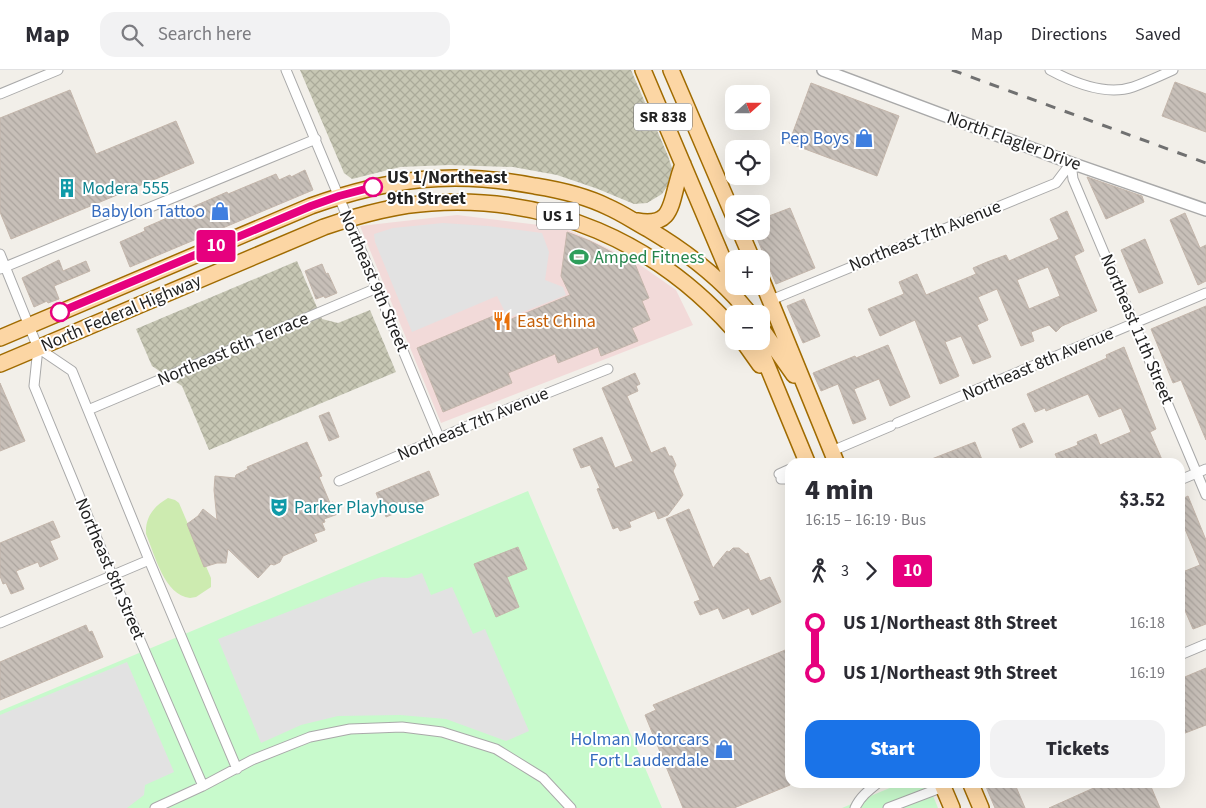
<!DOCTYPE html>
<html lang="en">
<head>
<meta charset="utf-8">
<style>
  body { margin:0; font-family:"Source Sans 3",sans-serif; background:#f2f2f3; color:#2b2b33; height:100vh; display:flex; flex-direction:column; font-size:19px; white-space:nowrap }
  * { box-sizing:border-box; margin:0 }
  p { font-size:16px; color:#7c7c81 }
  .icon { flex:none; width:28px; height:28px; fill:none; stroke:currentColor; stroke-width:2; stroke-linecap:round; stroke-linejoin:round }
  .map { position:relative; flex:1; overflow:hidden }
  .sheet { position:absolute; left:785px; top:388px; width:400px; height:330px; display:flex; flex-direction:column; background:#fff; border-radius:15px; box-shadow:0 5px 20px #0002 }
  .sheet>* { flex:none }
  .badge { padding:0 10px; border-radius:4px; font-size:18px; line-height:32px }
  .needle { width:32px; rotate:69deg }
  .controls { position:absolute; left:725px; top:15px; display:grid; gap:10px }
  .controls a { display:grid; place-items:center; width:45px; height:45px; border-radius:10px; background:#fff; box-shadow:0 5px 20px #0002; font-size:25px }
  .map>.badge { position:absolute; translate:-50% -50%; box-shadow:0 0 0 2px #fff }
  .legs { display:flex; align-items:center; gap:8px; height:55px; padding:0 20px; font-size:16px }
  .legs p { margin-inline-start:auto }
  .head { display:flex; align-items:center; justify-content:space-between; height:85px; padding:0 20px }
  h1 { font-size:28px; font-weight:800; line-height:38px }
  .cta { display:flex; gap:10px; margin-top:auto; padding:10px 20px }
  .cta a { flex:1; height:58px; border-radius:15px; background:#1a73e8; color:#fff; font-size:20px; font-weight:800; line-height:58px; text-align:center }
  .cta a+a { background:#f2f2f3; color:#2b2b33 }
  ul { padding:0 20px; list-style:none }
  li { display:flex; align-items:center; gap:18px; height:50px; font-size:19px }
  li i { display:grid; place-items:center; width:8px; height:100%; margin:0 6px; background:currentColor }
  li i::after { content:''; width:12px; height:12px; margin:-6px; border:4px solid; border-radius:50%; background:#fff }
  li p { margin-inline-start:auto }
  li:first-child i { background:linear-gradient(#0000 50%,currentColor 0) }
  li:last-child i { background:linear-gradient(currentColor 50%,#0000 0) }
  header { display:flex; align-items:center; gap:30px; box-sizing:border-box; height:70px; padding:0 25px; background:#fff; border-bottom:1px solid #e1e1e2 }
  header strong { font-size:24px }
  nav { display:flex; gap:28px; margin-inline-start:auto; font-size:18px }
  .search { width:350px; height:45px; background:#f2f2f3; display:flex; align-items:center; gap:12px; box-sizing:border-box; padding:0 18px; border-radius:15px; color:#7c7c81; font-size:19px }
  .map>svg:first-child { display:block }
  .commercial { fill:#f2dad9 }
  .construction { fill:url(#construction-cross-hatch) }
  .grass { fill:#cdebb0 }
  .park { fill:#c8facc }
  .parking { fill:#e2e2e2 }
  .building { fill:url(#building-back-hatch); stroke:#c4b6ab; fill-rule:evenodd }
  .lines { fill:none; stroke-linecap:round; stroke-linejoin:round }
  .minor-casing { stroke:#a9a9a9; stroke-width:11 }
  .tertiary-casing { stroke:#a9a9a9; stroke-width:14 }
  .primary-casing { stroke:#a06b00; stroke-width:18 }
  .minor { stroke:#fff; stroke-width:9 }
  .tertiary { stroke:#fff; stroke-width:11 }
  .primary { stroke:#fcd6a4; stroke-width:15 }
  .rail { stroke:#707070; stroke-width:3; stroke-dasharray:10 10; stroke-linecap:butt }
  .line-1-casing { stroke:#fff; stroke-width:11 }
  .line-1 { stroke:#e6007e; stroke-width:8 }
  .stop-1-dot { fill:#fff; stroke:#e6007e; stroke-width:2.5 }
  .labels { text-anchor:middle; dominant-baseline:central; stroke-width:4; stroke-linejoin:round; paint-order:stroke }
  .shield { fill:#fff; stroke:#646464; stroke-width:1 }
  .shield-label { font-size:16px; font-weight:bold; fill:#222 }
  .shop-label { font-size:18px; fill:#366cbe; stroke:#fff; text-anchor:end }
  .street-label { font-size:18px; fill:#222; stroke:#fff }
  .stop-label { font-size:18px; font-weight:bold; fill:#222; stroke:#fff; text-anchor:start }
  .culture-label { font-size:18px; fill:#0d838f; stroke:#fff; text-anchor:start }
  .leisure-label { font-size:18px; fill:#27864d; stroke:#fff; text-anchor:start }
  .food-label { font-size:18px; fill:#c56008; stroke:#fff; text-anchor:start }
</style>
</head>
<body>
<header>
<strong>Map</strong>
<div class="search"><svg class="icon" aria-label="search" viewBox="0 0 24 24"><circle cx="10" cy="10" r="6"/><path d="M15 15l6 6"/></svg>Search here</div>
<nav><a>Map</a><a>Directions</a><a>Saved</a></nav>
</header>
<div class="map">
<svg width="1206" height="738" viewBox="0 0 1206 738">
  <defs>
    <pattern id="construction-cross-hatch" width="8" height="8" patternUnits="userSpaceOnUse" patternTransform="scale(1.25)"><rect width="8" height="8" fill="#c7c7b4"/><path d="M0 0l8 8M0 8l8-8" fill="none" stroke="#abab9a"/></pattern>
    <pattern id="building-back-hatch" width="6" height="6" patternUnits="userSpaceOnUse" patternTransform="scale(1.25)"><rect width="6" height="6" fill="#c7bfb8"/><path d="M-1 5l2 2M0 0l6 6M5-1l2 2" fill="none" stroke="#aba49e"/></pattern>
  </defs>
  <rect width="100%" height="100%" fill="#f2efe9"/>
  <path class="commercial" d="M457,145L564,158L633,190L676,220L693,255L441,353L360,156Z"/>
  <path class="construction" d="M300,0H631L668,86L672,98L670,112L662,124L647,133L634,134L598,119L557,105L513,97L449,95L400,97L352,109L344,103Z
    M297,191L322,249L338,253L370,240L396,302L209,380L182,316L152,296L136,259Z"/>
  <path class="grass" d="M168,428L175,430L179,433L211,508V517L196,527L190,528C164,525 155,485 146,464C145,447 154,436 168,428Z"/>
  <path class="park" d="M528,421L662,738H0V641Z
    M904,712L928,713L938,738H842Z"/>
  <path class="parking" d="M443,153L488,156L542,163L549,182L545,210L563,217L566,225L508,248L497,226L412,262L375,172L374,164L393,158Z
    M422,503L431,525L452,517L473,564L485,559L529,661L506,671L446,649L400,645L338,646L301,655L261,673L218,569L362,513L382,507L408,508Z
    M127,592L174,702L145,715L144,725L127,738H0V645Z"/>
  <path class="building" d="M1175,12L1206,24V62L1162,46Z
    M811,13L899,46L877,106L789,73Z
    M70,20L96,84L176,51L194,93L11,169L0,142V48Z
    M305,100L313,120L130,197L120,172L145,161L144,158L227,122L228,124L276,104L279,110L290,105L291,107Z
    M1087,107L1142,126L1144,132L1106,149Z
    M790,138L815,198L776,214L754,161H761V149Z
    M1067,141L1084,181L1074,186L1097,241L1062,256L1056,262L1049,255L1031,262L1034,271L1021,276L997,219L978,227L988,250L977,255L991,287L973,294L961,266L945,272L959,306L940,314L915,250L880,266L868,239L904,224L899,212L917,204L926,225L976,204L973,198L987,192L1006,185L1009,191L1059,169L1050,149ZM1048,197L1060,226L1029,239L1017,210Z
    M1185,143L1200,178L1206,175V211L1198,215L1170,150Z
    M567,162L590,171L635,194L649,228L642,231L650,250L632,258L638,271L601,286L598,277L558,293L555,284L508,303L512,313L443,342L417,278L498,244L509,250L570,225L561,206Z
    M1145,169L1163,213L1139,223L1121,180Z
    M59,190L63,201L86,191L90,201L54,216L59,229L48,233L47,231L34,237L22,208Z
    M322,194L326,204L328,203L337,223L325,228L324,226L316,229L305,201Z
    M804,229L820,266L803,273L787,236Z
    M1206,236V370L1181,310L1173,313L1151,259Z
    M888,275L910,327L890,336L879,309L854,319L866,349L853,354L838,314L821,321L813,303L855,286L856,288Z
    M1124,277L1156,359L1150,362L1163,392H1144L1142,389L1133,392H1059L1055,384L1078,375L1077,372L1096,364L1100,375L1131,362L1121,338L1099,347L1088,324L1046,341L1045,338L1035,342L1027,324L1107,288L1106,285Z
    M635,303L640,314L636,316L638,321L627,326L651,383L665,377L669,386H672L676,395L673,401L683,425L668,445L658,449L655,441L629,452L631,457L620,461L618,457L613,459L597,419L600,418L590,395L581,398L573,379L602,367L615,398L633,391L602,318Z
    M0,313L25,371L0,381Z
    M329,342L339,367L329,371L319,346Z
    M1024,353L1033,372L1020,378L1012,359Z
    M307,372L322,406L319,407L330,433L333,432L338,444L324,449L325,452L322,453L325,460L314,464L317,471L283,486L280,492L274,495L271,494L258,508L228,479L226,493H217L204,497L187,454L198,446L203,439L217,450L214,420L215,406L235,408L236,405L248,399L247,397Z
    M975,372L983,392H924Z
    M429,401L439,425L386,447L376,423Z
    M1188,426L1206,470V554L1193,559L1180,529V503L1200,495L1180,447V430Z
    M689,439L713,498L727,481L729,482L733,478H739L746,484L748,483L760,511L770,507L781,532L752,545L749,538L723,549L718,538L700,545L694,532L700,530L666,449Z
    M53,451L60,467L50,471L58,489L40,497L38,492L16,501L24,519L11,524L6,513L3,514L0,506V473Z
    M518,477L527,499L507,507L519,537L496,547L474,494Z
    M86,555L89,562L92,561L103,587L0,630V592Z
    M790,578V715L734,738H683L645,645L656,640L653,635Z
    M1206,598V655L1180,665V609Z
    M984,712H1014L1025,738H995Z
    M1107,712H1149L1160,738H1049Z"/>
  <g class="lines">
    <g class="minor-casing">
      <path id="minor" d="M286,0L439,367
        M1050,0C1074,13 1106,26 1133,17C1147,12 1160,6 1173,0
        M0,24L58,0
        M1071,93L1073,109L1206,425
        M0,184L38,278L34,316L112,505L203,716
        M0,199L316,69
        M771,230L1056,113L1071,93
        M38,278L72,301L149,490L237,699
        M88,340L377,218
        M897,353L1206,223
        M832,381L891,356
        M779,404L790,399
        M781,409H790
        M1180,410L1206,399
        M339,411L510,338L608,299
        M0,553L149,490
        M1180,585L1206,574
        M155,738L203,716L252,690L310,667L350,659L402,657L442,662L496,679L543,708L571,738
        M855,738C860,727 869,720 879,712
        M888,738L943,717"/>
    </g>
    <g class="tertiary-casing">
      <path id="tertiary" d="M823,0L1071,93L1206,140"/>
    </g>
    <g class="primary-casing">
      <path id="primary" d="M643,0L734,215
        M671,0L734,147
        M637,151C667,156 670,142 676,117C678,109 680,102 683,94
        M740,161L752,189
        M761,208L836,392
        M761,258L794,305
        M0,268L311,136C390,108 453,100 535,116C560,120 586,126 608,137C622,143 635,152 648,159C687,182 722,209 750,244
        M743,271L760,295
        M757,271L807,392
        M0,294L324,157C359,145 395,135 431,133C549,125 656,172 734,260
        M941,712L952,738
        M970,712L981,738"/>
    </g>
    <use href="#minor" class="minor"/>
    <use href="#tertiary" class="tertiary"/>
    <use href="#primary" class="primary"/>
    <path class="rail" d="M952,0L1206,93"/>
  </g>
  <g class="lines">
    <g class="line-1-casing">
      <path id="line-1" d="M60,242L311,136L339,126L373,117"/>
    </g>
    <use href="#line-1" class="line-1"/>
  </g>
  <defs>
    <g id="shop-bare" transform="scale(1.5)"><path d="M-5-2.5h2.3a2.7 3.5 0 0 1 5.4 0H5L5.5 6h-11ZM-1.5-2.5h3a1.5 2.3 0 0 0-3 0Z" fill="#3f7fe0" stroke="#fff" stroke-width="2.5" paint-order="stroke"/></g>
    <g id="building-bare" transform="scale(1.5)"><path d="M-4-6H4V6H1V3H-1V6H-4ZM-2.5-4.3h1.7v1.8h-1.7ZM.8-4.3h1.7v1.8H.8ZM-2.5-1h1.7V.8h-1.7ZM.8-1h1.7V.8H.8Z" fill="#0f9aa8" stroke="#fff" stroke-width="2.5" paint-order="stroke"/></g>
    <g id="stadium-bare" transform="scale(1.5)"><path d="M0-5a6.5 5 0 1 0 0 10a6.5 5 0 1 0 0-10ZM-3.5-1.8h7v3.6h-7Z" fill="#2e9e5b" stroke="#fff" stroke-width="2.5" paint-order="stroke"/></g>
    <g id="restaurant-bare" transform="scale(1.5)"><path d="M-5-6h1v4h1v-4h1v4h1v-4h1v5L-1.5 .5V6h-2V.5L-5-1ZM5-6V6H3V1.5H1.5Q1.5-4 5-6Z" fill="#e8710a" stroke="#fff" stroke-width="2.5" paint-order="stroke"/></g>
    <g id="theatre-bare" transform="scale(1.5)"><path d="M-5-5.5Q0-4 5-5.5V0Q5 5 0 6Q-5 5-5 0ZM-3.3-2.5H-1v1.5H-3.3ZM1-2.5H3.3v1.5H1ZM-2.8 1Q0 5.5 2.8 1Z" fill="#0f9aa8" stroke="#fff" stroke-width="2.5" paint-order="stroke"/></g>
  </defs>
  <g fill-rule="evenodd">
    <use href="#shop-bare" x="864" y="68"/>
    <use href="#building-bare" x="67" y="118"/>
    <use href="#shop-bare" x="220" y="141"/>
    <use href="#stadium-bare" x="579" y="187"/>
    <use href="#restaurant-bare" x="502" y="251"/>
    <use href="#theatre-bare" x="279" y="437"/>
    <use href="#shop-bare" x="724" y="679"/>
  </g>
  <g class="stop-1-dot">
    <circle cx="373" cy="117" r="9"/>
    <circle cx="60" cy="242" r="9"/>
  </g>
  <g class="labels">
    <g class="shield">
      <rect x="634" y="33.5" width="58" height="27" rx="4"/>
      <rect x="537" y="132.5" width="42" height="27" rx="4"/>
    </g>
    <g class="shield-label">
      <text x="663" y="47">SR 838</text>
      <text x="558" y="146">US 1</text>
    </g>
    <g class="shop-label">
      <text x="849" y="68">Pep Boys</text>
      <text x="205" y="141">Babylon Tattoo</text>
      <text x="709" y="669">Holman Motorcars<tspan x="709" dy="21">Fort Lauderdale</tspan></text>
    </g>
    <g class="street-label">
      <text transform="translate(1014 71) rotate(20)">North Flagler Drive</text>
      <text transform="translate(925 166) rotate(-22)">Northeast 7th Avenue</text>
      <text transform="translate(374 211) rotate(67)">Northeast 9th Street</text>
      <text transform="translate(121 243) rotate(-23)">North Federal Highway</text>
      <text transform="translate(1137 259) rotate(67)">Northeast 11th Street</text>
      <text transform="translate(233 279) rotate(-23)">Northeast 6th Terrace</text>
      <text transform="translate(1038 294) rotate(-23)">Northeast 8th Avenue</text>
      <text transform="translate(473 354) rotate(-23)">Northeast 7th Avenue</text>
      <text transform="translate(110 499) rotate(67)">Northeast 8th Street</text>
    </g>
    <g class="stop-label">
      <text x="387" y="107">US 1/Northeast<tspan x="387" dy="21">9th Street</tspan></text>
    </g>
    <g class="culture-label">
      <text x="82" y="118">Modera 555</text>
      <text x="294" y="437">Parker Playhouse</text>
    </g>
    <g class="leisure-label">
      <text x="594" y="187">Amped Fitness</text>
    </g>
    <g class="food-label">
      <text x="517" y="251">East China</text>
    </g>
  </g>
</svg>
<div class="controls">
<a><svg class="needle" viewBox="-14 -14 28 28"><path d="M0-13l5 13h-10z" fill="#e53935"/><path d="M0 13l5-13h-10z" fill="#7c7c81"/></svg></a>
<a><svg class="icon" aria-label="locate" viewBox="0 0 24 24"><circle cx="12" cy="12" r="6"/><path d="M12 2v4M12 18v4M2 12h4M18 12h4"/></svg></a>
<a><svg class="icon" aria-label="layers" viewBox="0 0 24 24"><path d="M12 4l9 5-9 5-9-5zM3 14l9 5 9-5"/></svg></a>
<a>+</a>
<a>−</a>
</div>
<b class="badge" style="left:216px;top:176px;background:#e6007e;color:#fff">10</b>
<section class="sheet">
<div class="head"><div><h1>4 min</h1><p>16:15 – 16:19 · Bus</p></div><b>$3.52</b></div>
<div class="legs"><svg class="icon" aria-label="walk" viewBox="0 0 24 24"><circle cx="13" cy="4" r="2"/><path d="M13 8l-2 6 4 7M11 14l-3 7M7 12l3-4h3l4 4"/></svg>3<svg class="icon" aria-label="forward" viewBox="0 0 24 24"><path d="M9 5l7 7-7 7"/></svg><b class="badge" style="background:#e6007e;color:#fff">10</b></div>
<ul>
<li><i style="color:#e6007e"></i><b>US 1/Northeast 8th Street</b><p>16:18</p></li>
<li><i style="color:#e6007e"></i><b>US 1/Northeast 9th Street</b><p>16:19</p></li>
</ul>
<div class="cta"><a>Start</a><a>Tickets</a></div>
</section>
</div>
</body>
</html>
